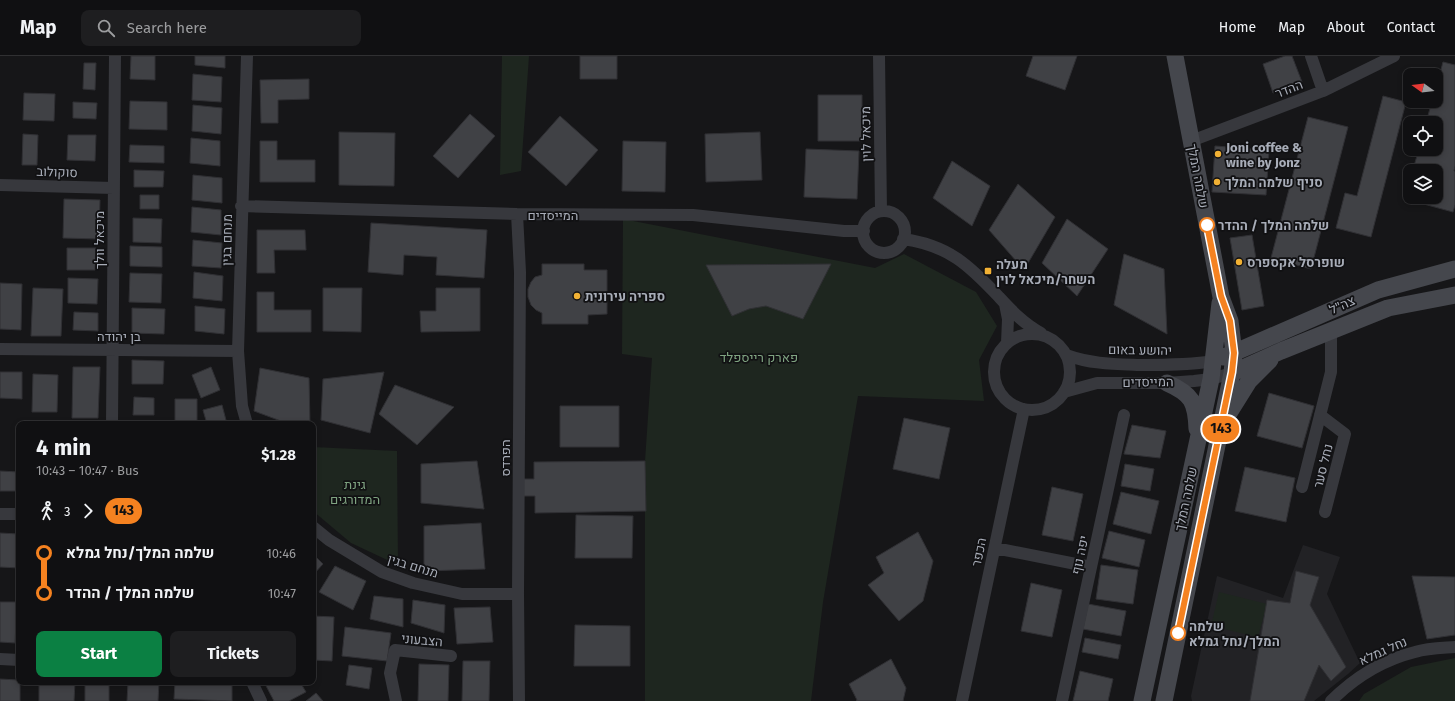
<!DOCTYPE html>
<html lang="en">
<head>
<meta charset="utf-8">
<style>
  body { margin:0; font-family:"Fira Sans",Heebo,sans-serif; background:#1e1e20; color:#f1f3f6; height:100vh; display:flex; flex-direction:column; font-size:15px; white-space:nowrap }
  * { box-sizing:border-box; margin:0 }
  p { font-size:13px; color:#9c9d9f }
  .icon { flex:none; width:22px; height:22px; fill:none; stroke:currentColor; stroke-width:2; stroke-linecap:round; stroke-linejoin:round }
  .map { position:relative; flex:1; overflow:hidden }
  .drawer { position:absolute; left:16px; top:365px; width:300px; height:264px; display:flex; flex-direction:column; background:#101012; border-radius:8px; box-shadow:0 2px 6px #0003,0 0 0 1px #303032 }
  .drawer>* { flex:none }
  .badge { padding:0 8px; border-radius:13px; font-size:14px; line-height:26px }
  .needle { width:26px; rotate:285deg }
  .fabs { position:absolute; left:1403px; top:12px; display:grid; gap:8px }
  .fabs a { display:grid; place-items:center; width:40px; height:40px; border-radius:8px; background:#101012; box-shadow:0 2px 6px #0003,0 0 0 1px #303032; font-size:20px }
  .map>.badge { position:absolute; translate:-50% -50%; box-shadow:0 0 0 2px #fff }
  .legs { display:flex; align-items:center; gap:6px; height:44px; padding:0 20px; font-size:13px }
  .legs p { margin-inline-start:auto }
  .summary { display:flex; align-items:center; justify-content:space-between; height:68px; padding:0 20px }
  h1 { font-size:22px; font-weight:700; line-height:30px }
  .cta { display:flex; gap:8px; margin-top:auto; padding:8px 20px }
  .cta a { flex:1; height:46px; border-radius:8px; background:#0b8043; color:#fff; font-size:16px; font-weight:700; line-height:46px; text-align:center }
  .cta a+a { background:#1e1e20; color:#f1f3f6 }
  ul { padding:0 20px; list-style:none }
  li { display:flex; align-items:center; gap:14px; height:40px; font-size:15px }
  li i { display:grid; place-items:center; width:6px; height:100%; margin:0 5px; background:currentColor }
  li i::after { content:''; width:10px; height:10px; margin:-5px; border:3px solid; border-radius:50%; background:#101012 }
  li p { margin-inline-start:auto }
  li:first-child i { background:linear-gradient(#0000 50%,currentColor 0) }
  li:last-child i { background:linear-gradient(currentColor 50%,#0000 0) }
  header { display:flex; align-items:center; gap:24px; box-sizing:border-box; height:56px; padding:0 20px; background:#101012; border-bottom:1px solid #303032 }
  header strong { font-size:19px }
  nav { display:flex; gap:22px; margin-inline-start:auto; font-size:14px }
  .search { width:280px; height:36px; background:#1e1e20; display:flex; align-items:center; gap:10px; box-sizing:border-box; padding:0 14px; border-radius:8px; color:#9c9d9f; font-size:15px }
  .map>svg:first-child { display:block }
  .built { fill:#222225 }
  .green { fill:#1e261f }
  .building { fill:#404145; stroke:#303034 }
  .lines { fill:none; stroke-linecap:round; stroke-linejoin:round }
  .street { stroke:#37383d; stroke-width:12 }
  .secondary { stroke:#45474d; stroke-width:17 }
  .line-1-casing { stroke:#fff; stroke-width:9 }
  .line-1 { stroke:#f58220; stroke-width:6 }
  .poi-dot { fill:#f2b134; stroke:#111113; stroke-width:1.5 }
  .stop-1-dot { fill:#fff; stroke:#f58220; stroke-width:2 }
  .labels { text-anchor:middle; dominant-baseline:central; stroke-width:3.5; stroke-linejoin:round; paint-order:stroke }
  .street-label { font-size:13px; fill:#a8adb8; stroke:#111113 }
  .poi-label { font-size:13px; font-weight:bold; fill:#a8adb8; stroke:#111113; text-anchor:start }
  .stop-label { font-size:13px; font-weight:bold; fill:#a8adb8; stroke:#111113; text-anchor:start }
  .park-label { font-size:13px; fill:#7fa381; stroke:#111113 }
</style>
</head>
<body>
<header>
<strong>Map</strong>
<div class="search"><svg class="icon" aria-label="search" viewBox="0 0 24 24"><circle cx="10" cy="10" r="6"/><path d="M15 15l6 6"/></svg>Search here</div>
<nav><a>Home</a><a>Map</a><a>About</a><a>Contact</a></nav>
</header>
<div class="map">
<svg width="1455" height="645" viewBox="0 0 1455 645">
  <rect width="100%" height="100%" fill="#161618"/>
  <path class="built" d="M1303,489L1340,501L1327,538L1360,607L1348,618L1314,645H1192L1191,640L1217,520L1283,542Z"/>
  <path class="green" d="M502,0H529L521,115L500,119Z
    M623,163L875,212L904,198L976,236L997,270L979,304L984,345L858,340L823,546L811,645H645V405L652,302L622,298Z
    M313,391L397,395L398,509L351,487L313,455Z
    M1219,536L1267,548L1258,581L1211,570Z
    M1455,602V645H1359L1364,638L1411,611Z"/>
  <path class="building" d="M131,0H155V24L130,23Z
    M195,0H225V12L195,9Z
    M580,0H617V23H580Z
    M1033,0H1077L1065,34L1026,20Z
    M1285,0H1292L1302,26L1273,37L1263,8Z
    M1443,6L1455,9V110L1454,115L1455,116V149L1453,156L1420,147L1422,141H1436V115H1429L1414,110L1419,93H1436V67H1426L1432,45H1436V32Z
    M84,7H96L95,34L83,33Z
    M193,18L222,21L221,46L192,44Z
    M309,23V43L278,44V67H261L260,24Z
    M24,37L55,38L54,65L23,64Z
    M818,39H862V85H818Z
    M1383,40L1406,46L1371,181L1336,172L1345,137L1357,140Z
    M130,45L167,46V74L129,73Z
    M73,46L97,47L96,63L73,62Z
    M193,49L222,52L221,78L192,75Z
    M470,58L495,80L458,122L433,100Z
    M560,60L598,94L566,130L528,96Z
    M1308,61L1348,71L1311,213L1271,202Z
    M339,76L395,77L394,130L339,129Z
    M760,76L762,124L706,126L705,78Z
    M23,78L38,79L37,109H22Z
    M68,79H96L95,105L67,104Z
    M191,82L220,85V110L190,107Z
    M260,85H277V104H315V126H260Z
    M623,85L666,86L665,136L622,135Z
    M130,89L164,90V107L129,106Z
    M1215,90L1269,94L1266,139L1212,136Z
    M806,93L859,95L857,143L804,141Z
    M952,105L990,130L972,170L933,142Z
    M134,114L164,115L163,131H134Z
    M193,119L222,122V147L192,144Z
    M1018,128L1055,161L1024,214L989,174Z
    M140,139H159V153H140Z
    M64,143L100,144L99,183L63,182Z
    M192,151L221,154V179L191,176Z
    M133,162L162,163L161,187L133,186Z
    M1067,163L1108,193L1077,240L1042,207Z
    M371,167L487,174L484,222L436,219L437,201L404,199L403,219L368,216Z
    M257,174H305L306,194H274L275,217H257Z
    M1252,179L1264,250L1242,254L1230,182Z
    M193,184L222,187L221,212L192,210Z
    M130,190L162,191V211L130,210Z
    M67,192H96L95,214H67Z
    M1124,198L1164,213L1167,278L1114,249Z
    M542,208H584V214H607V258L588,259V268H542V257L536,254L531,249L528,241V233L531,226L535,221L542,219Z
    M831,208L803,263L766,250L749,253L732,260L706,209Z
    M194,216L223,220L222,245L193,242Z
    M130,217L162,218L161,247L129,246Z
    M68,222L98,223L97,248L68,247Z
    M0,227L22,228L21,274L0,273Z
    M33,232L63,233L61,280H31Z
    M323,232H362L361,276L323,275Z
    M436,232H480V275L421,276L420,255H436Z
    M257,236H274V254H311V276H257Z
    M195,250L225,253L224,278L195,275Z
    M132,252L165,253L164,278L132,277Z
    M74,256L98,257V275L73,274Z
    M132,304L164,305L163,328H132Z
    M73,311H100L98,362H72Z
    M211,311L220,334L201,342L192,319Z
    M260,312L309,322L310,368H289L254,355Z
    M0,316H22V343L0,342Z
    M384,316L370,377L321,364L323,323Z
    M33,318L58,319L57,356H32Z
    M395,329L454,351L417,389L379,358Z
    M1269,337L1314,350L1302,392L1257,380Z
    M134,341L154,342V359H133Z
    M175,343H197V368H175Z
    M222,349L227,368H207L203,354Z
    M560,350H619V391H560Z
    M904,362L950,372L939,423L893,413Z
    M1132,369L1166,375L1160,402L1124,398Z
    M477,405L484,453L421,447V408Z
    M645,405L646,455L535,457V440H519V423H534V406Z
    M1125,408L1154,413L1150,435L1121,430Z
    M1245,411L1295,422L1286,466L1235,455Z
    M0,415L19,416V435H0Z
    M1052,431L1083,438L1073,485L1042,479Z
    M1121,436L1159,445L1151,478L1113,468Z
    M576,459L633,460L632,502H575Z
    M481,467L485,513L424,515V470Z
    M1109,475L1145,484L1139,511L1102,502Z
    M918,476L933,505L923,545L899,565L868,529L884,517L876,501Z
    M0,477L19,478V512L0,511Z
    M313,498L323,508L313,519Z
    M1101,509L1138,514L1133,548L1096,543Z
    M335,510L366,525L353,554L319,536Z
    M1296,515L1319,521L1310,549L1346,611L1331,625L1319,609L1304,645H1250L1267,544L1290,547Z
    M1412,520L1455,521V579L1427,583Z
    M1031,527L1062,534L1052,581L1021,575Z
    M374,540L403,543V571L370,563Z
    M413,544L445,549L444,577L411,567Z
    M0,546H17L15,587L0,586Z
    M1088,548L1126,555L1121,580L1083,573Z
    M490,551L493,586L457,588L454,552Z
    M313,560L334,561L332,605L313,604Z
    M575,569L630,570V610H574Z
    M345,571L391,577L387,605L342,600Z
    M1085,582L1121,589L1118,603L1082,596Z
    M891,603L906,632L903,645H856L857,644L849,628Z
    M463,605H490L489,645H462Z
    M419,608L449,609L448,645H418Z
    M349,609L372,612L369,633L346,629Z
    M1080,615L1113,623L1108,645H1073Z
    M0,623L19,624L20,626V645H0Z
    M39,626H75L74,645H39Z
    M85,626H109V645H85Z
    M128,626H159L158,645H127Z
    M175,626H232V645L174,643Z
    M264,626H300L306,636L289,645H274Z
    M316,637L323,645H306Z"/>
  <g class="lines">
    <path class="street" d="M247,0L238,295L242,350L247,368
      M879,0L881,155
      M1311,0L1323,35
      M1191,85L1323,35L1394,0
      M0,129L114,132
      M241,150L517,158L693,159L844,175H864
      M863 176a21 21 0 1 1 42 0a21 21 0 1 1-42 0Z
      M517,158L520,216L518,538L519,645
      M903,183C948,189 969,209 999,241C1012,255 1024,268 1041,277
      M1005,248L1008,263L1007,287
      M994 316a38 38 0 1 1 76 0a38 38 0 1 1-76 0Z
      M0,293L238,295
      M1066,299C1091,308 1113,308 1140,309C1165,309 1189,309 1214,305
      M1064,336L1097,327H1167L1194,325L1211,323L1232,317
      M1320,359L1345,378L1325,456
      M112,368L115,0
      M1302,431L1331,316V275
      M0,458H19
      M313,471L329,484L382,516L413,527L462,538H518
      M995,492L1091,511
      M0,603L19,604
      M252,626L261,645
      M396,645L390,617L395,594L451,600
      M962,645L1024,353
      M1062,645L1124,359
      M1331,645C1354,622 1383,604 1415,596C1428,592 1442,592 1455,591"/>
    <path class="secondary" d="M1224,301L1378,234L1455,213
      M1232,317L1281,295L1388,252L1455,239
      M1167,327C1192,338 1196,346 1197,373
      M1229,357L1249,325L1270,304
      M1142,645L1211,323L1220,247
      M1164,645L1232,317L1234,297L1230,265L1221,241L1175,0"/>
  </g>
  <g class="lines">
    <g class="line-1-casing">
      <path id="line-1" d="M1178,577L1232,316L1234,297L1230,265L1221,240L1207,169"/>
    </g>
    <use href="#line-1" class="line-1"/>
  </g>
  <g class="poi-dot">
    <circle cx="1218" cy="98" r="4"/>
    <circle cx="1217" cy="126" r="4"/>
    <circle cx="1239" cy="206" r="4"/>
    <rect x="984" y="211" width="8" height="8" rx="2"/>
    <circle cx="577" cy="240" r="4"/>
  </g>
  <g class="stop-1-dot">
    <circle cx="1207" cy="169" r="7"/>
    <circle cx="1178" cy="577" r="7"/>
  </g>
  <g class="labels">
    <g class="street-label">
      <text transform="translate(1289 33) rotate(-21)">ההדר</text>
      <text transform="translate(866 78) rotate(-91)">מיכאל לוין</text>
      <text transform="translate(57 116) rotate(2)">סוקולוב</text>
      <text transform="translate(1198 120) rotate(79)">שלמה המלך</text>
      <text x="553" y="159">המייסדים</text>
      <text transform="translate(99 184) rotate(-90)">מיכאל וולך</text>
      <text transform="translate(227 184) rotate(-89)">מנחם בגין</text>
      <text transform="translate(1342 249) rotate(-24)">צה"ל</text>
      <text x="119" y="280">בן יהודה</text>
      <text transform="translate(1140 294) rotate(1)">יהושע באום</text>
      <text transform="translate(1148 326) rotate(-1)">המייסדים</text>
      <text transform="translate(505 402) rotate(-90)">הפרדס</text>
      <text transform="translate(1323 410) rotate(-76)">נחל סער</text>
      <text transform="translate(1186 443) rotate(-78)">שלמה המלך</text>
      <text transform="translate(979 496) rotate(-78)">הכפר</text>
      <text transform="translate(1080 499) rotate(-78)">יפה נוף</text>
      <text transform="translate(413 510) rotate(17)">מנחם בגין</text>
      <text transform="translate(422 584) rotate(5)">הצבעוני</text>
      <text transform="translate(1383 595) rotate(-24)">נחל גמלא</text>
    </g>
    <g class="poi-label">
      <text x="1226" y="91">Joni coffee &amp;<tspan x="1226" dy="15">wine by Jonz</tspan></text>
      <text x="1225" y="126">סניף שלמה המלך</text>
      <text x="1247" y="206">שופרסל אקספרס</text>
      <text x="996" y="208">מעלה<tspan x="996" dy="15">השחר/מיכאל לוין</tspan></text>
      <text x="585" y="240">ספריה עירונית</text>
    </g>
    <g class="stop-label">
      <text x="1218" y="169">שלמה המלך / ההדר</text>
      <text x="1189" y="570">שלמה<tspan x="1189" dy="15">המלך/נחל גמלא</tspan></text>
    </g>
    <g class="park-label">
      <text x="759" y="301">פארק רייספלד</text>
      <text x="355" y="428">גינת<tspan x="355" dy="15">המדורגים</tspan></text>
    </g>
  </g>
</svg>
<div class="fabs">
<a><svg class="needle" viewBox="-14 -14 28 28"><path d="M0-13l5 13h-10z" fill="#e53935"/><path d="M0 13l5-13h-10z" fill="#9c9d9f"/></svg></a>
<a><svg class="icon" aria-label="locate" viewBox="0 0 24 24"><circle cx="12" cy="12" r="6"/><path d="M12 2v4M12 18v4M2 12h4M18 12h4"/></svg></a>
<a><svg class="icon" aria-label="layers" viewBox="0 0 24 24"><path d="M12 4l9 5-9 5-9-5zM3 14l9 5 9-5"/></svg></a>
</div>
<b class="badge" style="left:1221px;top:373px;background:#f58220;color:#111">143</b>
<section class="drawer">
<div class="summary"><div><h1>4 min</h1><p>10:43 – 10:47 · Bus</p></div><b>$1.28</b></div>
<div class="legs"><svg class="icon" aria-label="walk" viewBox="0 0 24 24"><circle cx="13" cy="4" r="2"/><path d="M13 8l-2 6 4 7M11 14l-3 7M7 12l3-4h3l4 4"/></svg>3<svg class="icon" aria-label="forward" viewBox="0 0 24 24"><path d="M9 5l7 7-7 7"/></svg><b class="badge" style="background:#f58220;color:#111">143</b></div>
<ul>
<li><i style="color:#f58220"></i><b>שלמה המלך/נחל גמלא</b><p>10:46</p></li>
<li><i style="color:#f58220"></i><b>שלמה המלך / ההדר</b><p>10:47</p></li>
</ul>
<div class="cta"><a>Start</a><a>Tickets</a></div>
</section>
</div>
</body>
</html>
